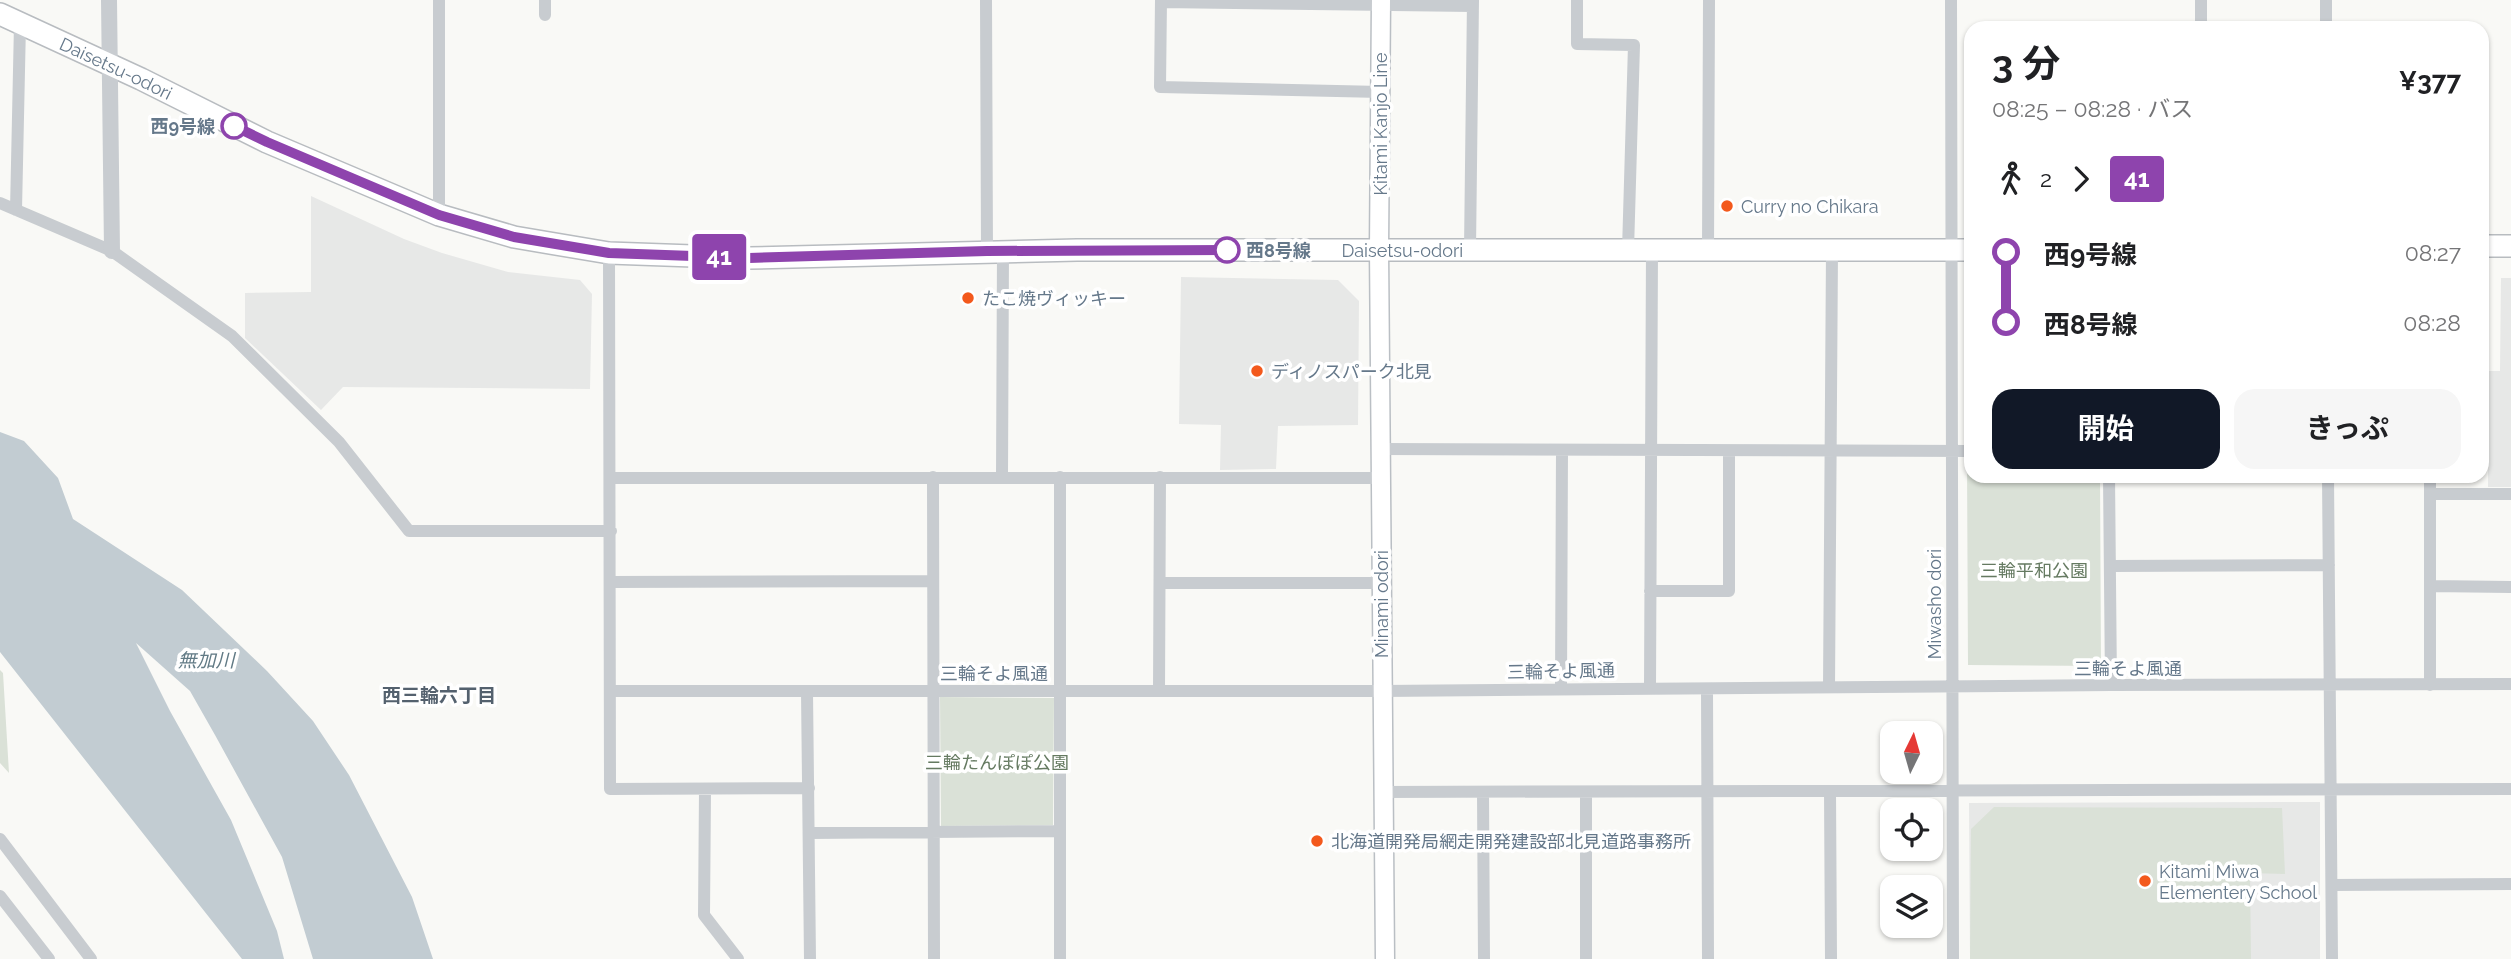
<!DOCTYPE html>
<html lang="ja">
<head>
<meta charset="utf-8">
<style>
  body { margin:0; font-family:Raleway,"Noto Sans JP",sans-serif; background:#f6f6f6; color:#202124; height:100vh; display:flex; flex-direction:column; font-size:26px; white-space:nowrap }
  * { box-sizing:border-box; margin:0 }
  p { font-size:23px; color:#757577 }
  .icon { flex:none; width:38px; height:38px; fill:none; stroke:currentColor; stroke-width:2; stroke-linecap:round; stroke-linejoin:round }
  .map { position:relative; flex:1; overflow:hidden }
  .sheet { position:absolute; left:1964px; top:21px; width:525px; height:462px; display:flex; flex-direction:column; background:#fff; border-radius:21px; box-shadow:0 2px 5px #0004 }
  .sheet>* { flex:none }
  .badge { padding:0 14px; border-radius:5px; font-size:24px; line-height:46px }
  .needle { width:46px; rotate:5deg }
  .tools { position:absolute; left:1880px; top:721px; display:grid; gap:14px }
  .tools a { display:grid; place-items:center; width:63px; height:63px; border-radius:14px; background:#fff; box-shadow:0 2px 5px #0004; font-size:35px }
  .map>.badge { position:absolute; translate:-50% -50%; box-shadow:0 0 0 4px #fff }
  .legs { display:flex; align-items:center; gap:10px; height:77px; padding:0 28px; font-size:23px }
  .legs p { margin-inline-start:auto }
  .overview { display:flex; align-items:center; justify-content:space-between; height:119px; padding:0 28px }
  h1 { font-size:38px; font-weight:700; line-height:52px }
  .action { display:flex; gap:14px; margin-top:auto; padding:14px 28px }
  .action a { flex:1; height:80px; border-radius:21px; background:#111827; color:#fff; font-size:28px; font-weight:700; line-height:80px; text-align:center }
  .action a+a { background:#f6f6f6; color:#202124 }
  ul { padding:0 28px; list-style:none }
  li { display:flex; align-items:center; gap:24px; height:70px; font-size:26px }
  li i { display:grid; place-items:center; width:10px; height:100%; margin:0 9px; background:currentColor }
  li i::after { content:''; width:18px; height:18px; margin:-9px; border:5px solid; border-radius:50%; background:#fff }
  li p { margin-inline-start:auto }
  li:first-child i { background:linear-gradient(#0000 50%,currentColor 0) }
  li:last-child i { background:linear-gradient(currentColor 50%,#0000 0) }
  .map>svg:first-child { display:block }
  .built { fill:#e7e8e7 }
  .green { fill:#dae1d7 }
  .water { fill:#c2ccd2 }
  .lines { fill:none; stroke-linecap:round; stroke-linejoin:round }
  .secondary-casing { stroke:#babfc4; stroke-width:21 }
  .trunk-casing { stroke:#b8bcc0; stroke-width:24 }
  .minor { stroke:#c8ccd0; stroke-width:12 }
  .tertiary { stroke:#c8ccd0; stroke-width:16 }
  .secondary { stroke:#fff; stroke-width:18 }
  .trunk { stroke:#fff; stroke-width:21 }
  .line-1-casing { stroke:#fff; stroke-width:16 }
  .line-1 { stroke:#8e44ad; stroke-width:10 }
  .stop-1-dot { fill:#fff; stroke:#8e44ad; stroke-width:3.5 }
  .poi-dot { fill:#f3591c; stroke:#fff; stroke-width:2.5 }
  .labels { text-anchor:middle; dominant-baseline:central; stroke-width:7; stroke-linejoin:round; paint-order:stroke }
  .street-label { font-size:18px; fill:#65788a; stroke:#fff }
  .stop-label { font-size:18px; font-weight:bold; fill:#65788a; stroke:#fff; text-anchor:end }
  .poi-label { font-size:18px; fill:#65788a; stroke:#fff; text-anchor:start }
  .park-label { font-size:18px; fill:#657a61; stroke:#fff }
  .water-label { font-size:19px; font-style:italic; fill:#617a85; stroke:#fff }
  .neighbourhood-label { font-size:19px; font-weight:bold; fill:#54616e; stroke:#fff }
</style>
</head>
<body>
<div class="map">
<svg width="2511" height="959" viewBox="0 0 2511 959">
  <rect width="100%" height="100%" fill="#f9f9f6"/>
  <path class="built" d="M311,196L404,239L442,253L508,272L580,280L592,294L590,389L343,387L321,410L245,338V293L311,292Z
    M1181,277L1338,280L1359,301L1358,425L1278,426L1276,469L1220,470L1221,425L1179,424Z
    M2501,278H2511V487H2488V451L2482,450V371H2500Z
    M2320,802V959H1970L1969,803Z"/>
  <path class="green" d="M1967,461H1970V476H2100L2101,666L1968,665Z
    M0,670L3,673L9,773L0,763Z
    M940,697L1054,698L1053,825L941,826Z
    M1994,807L2282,808L2285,874L2250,873L2251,959H1970L1971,829Z"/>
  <path class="water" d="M0,432L24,441L58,478L73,519L182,590L267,671L313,721L349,775L412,897L433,959H313L282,857L215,735L190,691L136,643L170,711L231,820L277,931L284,959H242L0,652Z"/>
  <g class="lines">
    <g class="secondary-casing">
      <path id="secondary" d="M1381,0L1379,249L1385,959"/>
    </g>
    <g class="trunk-casing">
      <g id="trunk">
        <path id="s1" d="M0,14L141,79L267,142L439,215L514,237L609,253L749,258L1077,250H1970"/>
        <path d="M2482,246H2511"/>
      </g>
    </g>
    <path class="minor" d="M439,0V215
      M545,0V15
      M986,0L987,251
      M1161,0L1160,87L1381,92
      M1577,0V44L1634,45L1628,250
      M1951,0L1953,959
      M2201,0V28
      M2326,0V28
      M1161,2L1473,6
      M0,203L112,251L232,336L339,442L409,531H611
      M16,210L20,24
      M1470,249L1473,0
      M1708,250L1709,0
      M609,253L610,789L809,788
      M1381,449L1970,451
      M2109,476L2111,685
      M2328,476L2332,959
      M2430,476V685
      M933,477L934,959
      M1002,477L1003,251
      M1060,477V959
      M611,478H1381
      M2431,494H2511
      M2111,566L2329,565
      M611,582L933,581
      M1160,583H1381
      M2430,586L2511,587
      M1650,591H1729V451
      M1829,687L1832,251
      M1650,688L1652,250
      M1561,689L1562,450
      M1707,689L1708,959
      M611,691H1382L2111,685L2511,684
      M1159,691L1160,477
      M807,692L810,959
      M705,790L704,915L738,959
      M1830,791L1831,959
      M1383,792L2511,789
      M1483,792L1484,959
      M810,833L1059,831
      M0,839L91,959
      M2332,885L2511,884
      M0,896L49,959
      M1586,959V793"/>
    <path class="tertiary" d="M109,0L112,251"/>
    <use href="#secondary" class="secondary"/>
    <use href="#trunk" class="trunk"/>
  </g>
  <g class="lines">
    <g class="line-1-casing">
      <path id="line-1" d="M234,126L267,142L439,215L514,237L609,253L749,258L987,251L1227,250"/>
    </g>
    <use href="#line-1" class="line-1"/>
  </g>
  <g class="stop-1-dot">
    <circle cx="234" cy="126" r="12"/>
    <circle cx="1227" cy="250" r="12"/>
  </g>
  <g class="poi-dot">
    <circle cx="1727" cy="206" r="7"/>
    <circle cx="968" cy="298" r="7"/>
    <circle cx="1257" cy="371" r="7"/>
    <circle cx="1317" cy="841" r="7"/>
    <circle cx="2145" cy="881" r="7"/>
  </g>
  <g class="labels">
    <g class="street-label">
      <text stroke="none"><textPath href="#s1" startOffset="128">Daisetsu-odori</textPath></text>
      <text transform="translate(1380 124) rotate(-90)">Kitami Kanjo Line</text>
      <text stroke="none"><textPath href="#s1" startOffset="1451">Daisetsu-odori</textPath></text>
      <text transform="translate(1381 604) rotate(-90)">Minami odori</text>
      <text transform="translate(1934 604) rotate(-90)">Miwasho dori</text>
      <text x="2128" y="668">三輪そよ風通</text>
      <text transform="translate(1561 671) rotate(-1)">三輪そよ風通</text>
      <text x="994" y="673">三輪そよ風通</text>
    </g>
    <g class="stop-label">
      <text x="215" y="126">西9号線</text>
      <text x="1246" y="250" text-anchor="start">西8号線</text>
    </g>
    <g class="poi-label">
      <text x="1741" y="206">Curry no Chikara</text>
      <text x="982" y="298">たこ焼ヴィッキー</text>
      <text x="1271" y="371">ディノスパーク北見</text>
      <text x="1331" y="841">北海道開発局網走開発建設部北見道路事務所</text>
      <text x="2159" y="871">Kitami Miwa<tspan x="2159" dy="21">Elementery School</tspan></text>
    </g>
    <g class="park-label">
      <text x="2034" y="570">三輪平和公園</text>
      <text x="997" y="762">三輪たんぽぽ公園</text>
    </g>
    <g class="water-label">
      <text x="206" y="660">無加川</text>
    </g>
    <g class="neighbourhood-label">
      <text x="439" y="695">西三輪六丁目</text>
    </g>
  </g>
</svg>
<div class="tools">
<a><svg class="needle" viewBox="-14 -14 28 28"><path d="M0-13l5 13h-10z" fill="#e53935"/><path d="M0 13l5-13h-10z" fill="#757577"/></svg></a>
<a><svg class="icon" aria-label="locate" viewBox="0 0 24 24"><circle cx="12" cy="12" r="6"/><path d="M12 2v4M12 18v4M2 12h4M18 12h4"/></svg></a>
<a><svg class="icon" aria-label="layers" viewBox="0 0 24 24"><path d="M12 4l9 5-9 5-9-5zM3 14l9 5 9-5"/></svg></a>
</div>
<b class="badge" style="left:719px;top:257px;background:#8e44ad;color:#fff">41</b>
<section class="sheet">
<div class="overview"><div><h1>3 分</h1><p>08:25 – 08:28 · バス</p></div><b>¥377</b></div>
<div class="legs"><svg class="icon" aria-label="walk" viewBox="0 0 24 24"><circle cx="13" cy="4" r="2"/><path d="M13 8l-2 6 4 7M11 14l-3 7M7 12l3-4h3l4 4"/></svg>2<svg class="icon" aria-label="forward" viewBox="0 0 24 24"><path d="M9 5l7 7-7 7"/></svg><b class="badge" style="background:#8e44ad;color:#fff">41</b></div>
<ul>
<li><i style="color:#8e44ad"></i><b>西9号線</b><p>08:27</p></li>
<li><i style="color:#8e44ad"></i><b>西8号線</b><p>08:28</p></li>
</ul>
<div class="action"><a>開始</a><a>きっぷ</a></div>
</section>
</div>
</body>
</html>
